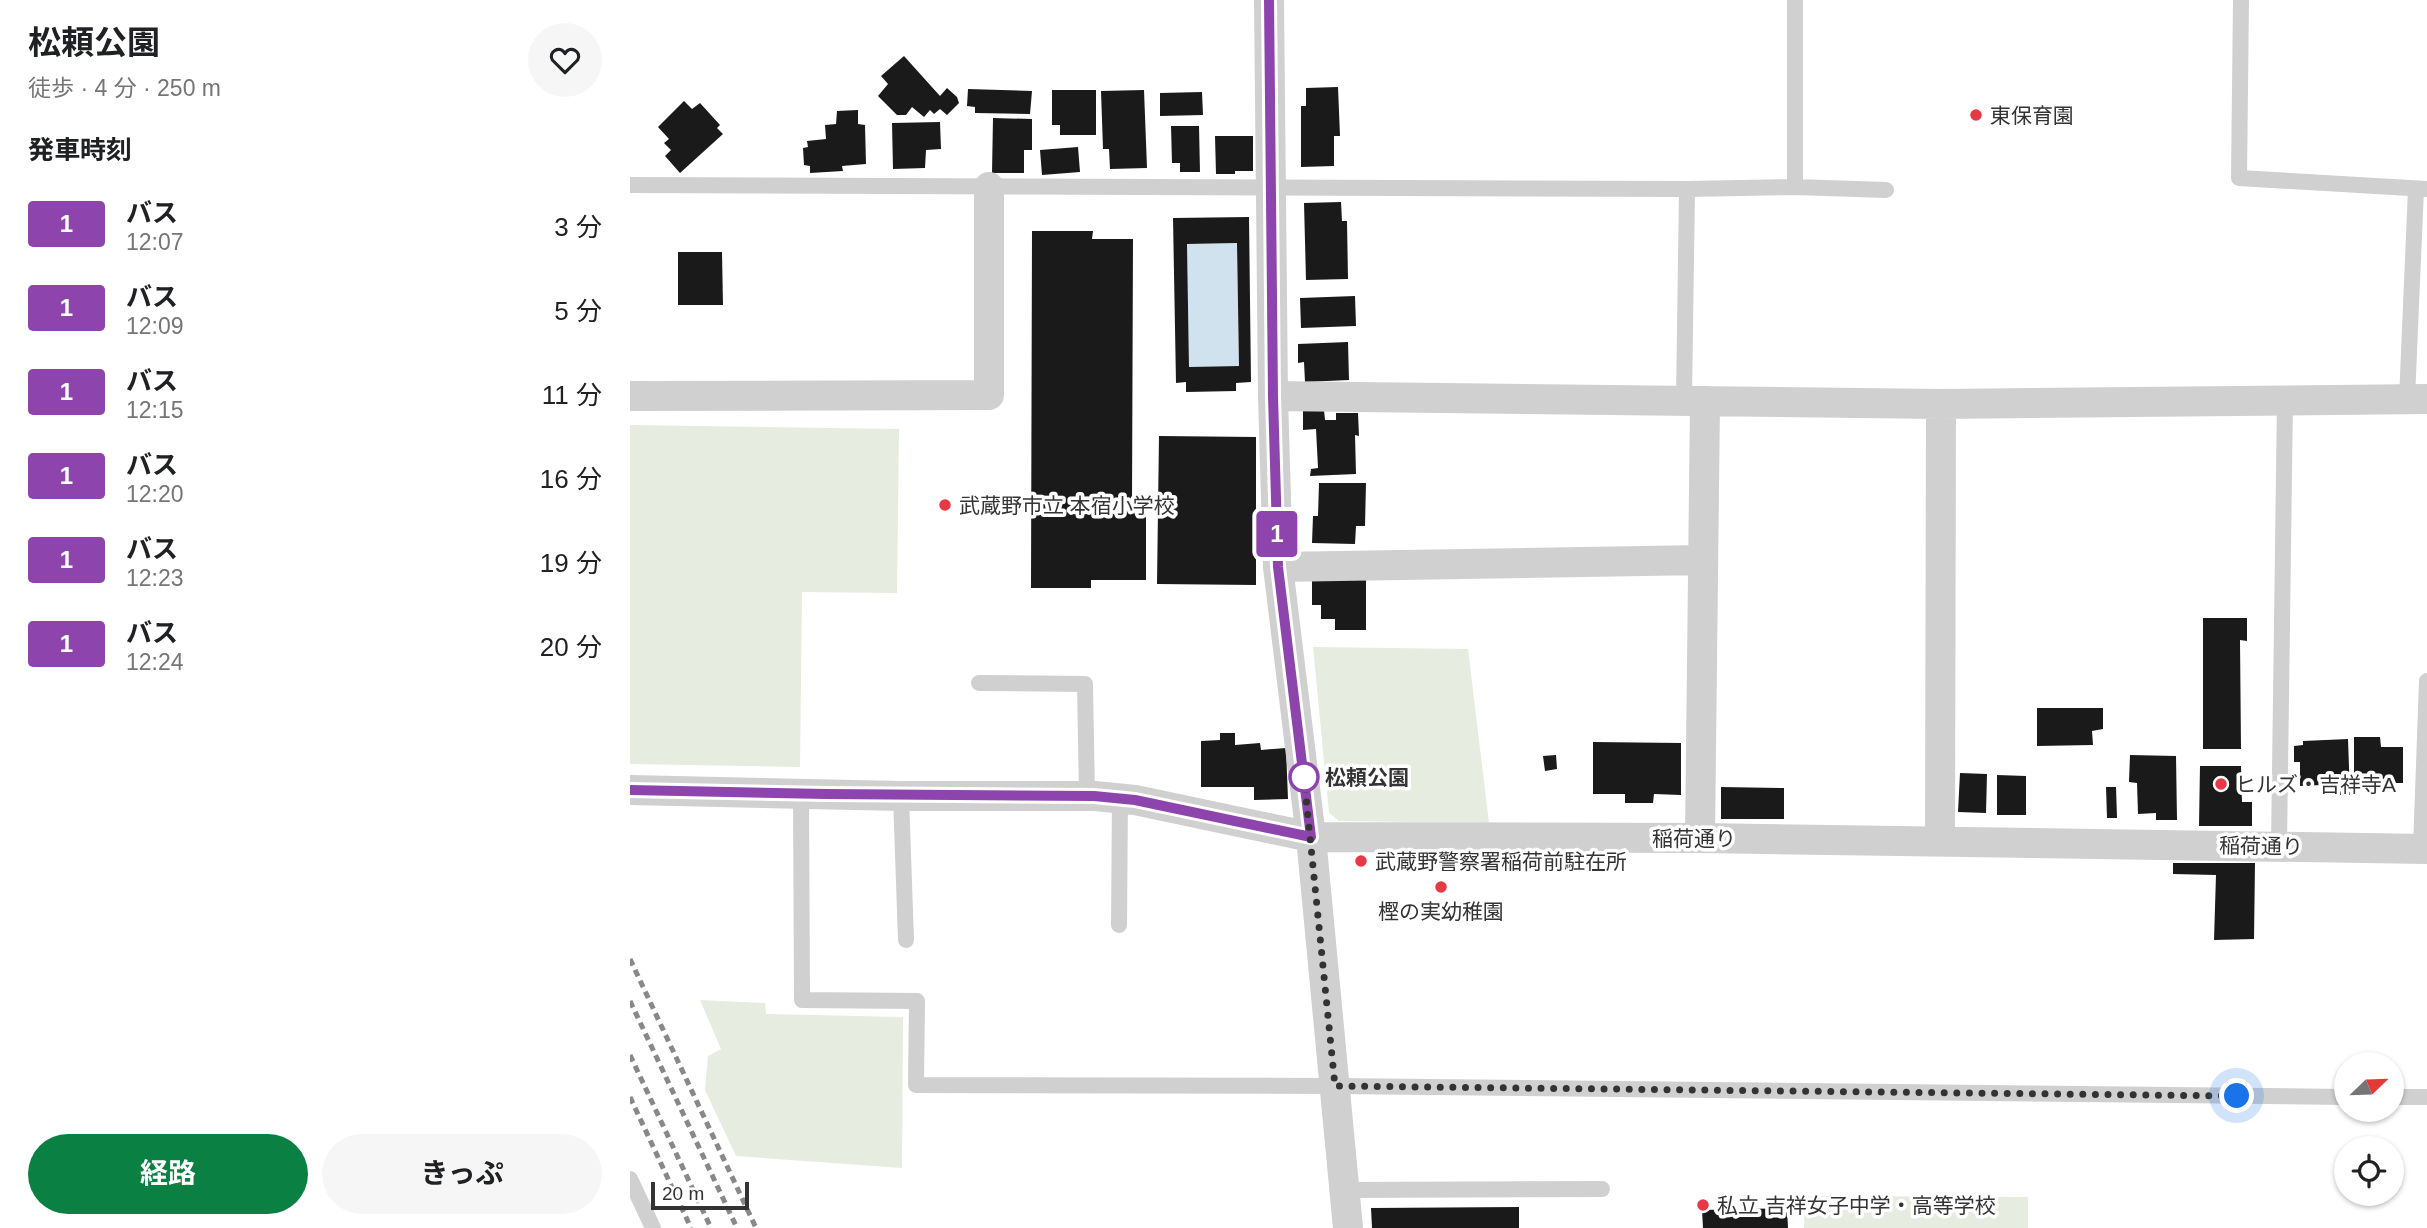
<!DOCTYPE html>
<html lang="ja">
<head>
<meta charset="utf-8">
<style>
  body { margin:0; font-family:Helvetica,"Noto Sans JP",sans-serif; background:#f6f6f6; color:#202124; height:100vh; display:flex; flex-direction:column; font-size:26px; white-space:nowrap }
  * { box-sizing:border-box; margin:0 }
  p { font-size:23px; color:#757577 }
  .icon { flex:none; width:38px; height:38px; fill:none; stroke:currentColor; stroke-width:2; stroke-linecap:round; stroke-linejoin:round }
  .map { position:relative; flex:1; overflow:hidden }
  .panel { display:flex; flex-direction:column; background:#fff; width:630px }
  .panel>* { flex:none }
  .badge { padding:0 14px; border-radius:5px; font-size:24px; line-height:46px }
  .needle { width:46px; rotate:67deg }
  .controls { position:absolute; left:1704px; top:1052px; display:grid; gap:14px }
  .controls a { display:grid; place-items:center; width:70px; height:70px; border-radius:50%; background:#fff; box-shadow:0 2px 5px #0004; font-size:35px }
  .scale { position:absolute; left:21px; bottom:18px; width:98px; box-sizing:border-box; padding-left:7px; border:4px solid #333; border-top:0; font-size:19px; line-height:24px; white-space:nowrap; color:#333; -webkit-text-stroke:5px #fff; paint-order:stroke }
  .you { position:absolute; width:35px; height:35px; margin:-18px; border:5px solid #fff; border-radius:50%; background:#1a73e8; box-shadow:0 0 0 10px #1a73e833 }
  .map>.badge { position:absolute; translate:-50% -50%; box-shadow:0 0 0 4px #fff }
  h2 { padding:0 28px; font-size:26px; line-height:63px }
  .round { display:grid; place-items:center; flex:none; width:74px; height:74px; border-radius:37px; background:#f6f6f6 }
  .overview { display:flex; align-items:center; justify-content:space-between; height:119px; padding:0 28px }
  h1 { font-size:33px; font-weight:700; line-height:52px }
  .action { display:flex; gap:14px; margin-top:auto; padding:14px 28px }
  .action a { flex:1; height:80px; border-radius:42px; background:#0b8043; color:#fff; font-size:28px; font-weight:700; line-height:80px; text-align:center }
  .action a+a { background:#f6f6f6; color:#202124 }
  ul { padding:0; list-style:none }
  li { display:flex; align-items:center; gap:21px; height:84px; padding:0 28px }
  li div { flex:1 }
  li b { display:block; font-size:26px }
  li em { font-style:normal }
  li .badge { min-width:77px; font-weight:700; text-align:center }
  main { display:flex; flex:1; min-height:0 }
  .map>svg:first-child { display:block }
  .green { fill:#e6ecdf }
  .water { fill:#cfe2ee }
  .building { fill:#1a1a1a; fill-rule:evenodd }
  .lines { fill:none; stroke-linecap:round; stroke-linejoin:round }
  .lane { stroke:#d0d0d0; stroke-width:16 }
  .street { stroke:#d0d0d0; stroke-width:30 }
  .rail { stroke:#888; stroke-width:5; stroke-dasharray:7 5; stroke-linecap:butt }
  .line-casing { stroke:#fff; stroke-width:16 }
  .line { stroke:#8e44ad; stroke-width:10 }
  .walk { stroke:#333; stroke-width:7; stroke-dasharray:0 12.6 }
  .poi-dot { fill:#e63946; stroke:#fff; stroke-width:2.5 }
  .stop-dot { fill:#fff; stroke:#8e44ad; stroke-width:3.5 }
  .labels { text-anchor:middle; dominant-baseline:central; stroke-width:7; stroke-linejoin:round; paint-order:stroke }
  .poi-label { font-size:21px; fill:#333; stroke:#fff; text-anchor:start }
  .stop-label { font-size:21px; font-weight:bold; fill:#333; stroke:#fff; text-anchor:start }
  .street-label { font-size:21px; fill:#333; stroke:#fff }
</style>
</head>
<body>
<main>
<section class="panel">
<div class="overview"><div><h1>松頼公園</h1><p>徒歩 · 4 分 · 250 m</p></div><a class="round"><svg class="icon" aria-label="heart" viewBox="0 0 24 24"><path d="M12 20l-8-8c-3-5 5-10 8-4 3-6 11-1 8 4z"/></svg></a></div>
<h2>発車時刻</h2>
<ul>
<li><span class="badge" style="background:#8e44ad;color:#fff">1</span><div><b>バス</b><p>12:07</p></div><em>3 分</em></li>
<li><span class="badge" style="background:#8e44ad;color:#fff">1</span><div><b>バス</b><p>12:09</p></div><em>5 分</em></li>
<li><span class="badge" style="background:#8e44ad;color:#fff">1</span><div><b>バス</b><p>12:15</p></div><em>11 分</em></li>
<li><span class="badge" style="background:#8e44ad;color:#fff">1</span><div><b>バス</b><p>12:20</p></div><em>16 分</em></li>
<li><span class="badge" style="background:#8e44ad;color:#fff">1</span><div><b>バス</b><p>12:23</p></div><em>19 分</em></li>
<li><span class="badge" style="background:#8e44ad;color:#fff">1</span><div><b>バス</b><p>12:24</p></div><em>20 分</em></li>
</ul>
<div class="action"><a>経路</a><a>きっぷ</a></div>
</section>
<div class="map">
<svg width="1797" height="1228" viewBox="0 0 1797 1228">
  <rect width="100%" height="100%" fill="#fff"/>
  <path class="green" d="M0,425L269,429L267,593L172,592L170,767L0,764Z
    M683,647L838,649L859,823L709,821L699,813Z
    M70,1000L135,1003L136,1014L273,1017L272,1168L106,1156L75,1090L78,1056L91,1049Z
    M1175,1196L1398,1197V1228H1174Z"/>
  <path class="water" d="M607,243L609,366L559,367L557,244Z"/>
  <path class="building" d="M274,56L310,96L317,88L327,97L329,103L317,115L310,109L304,114L300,110L294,117L282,107L276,115H267L248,96L258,84L251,76Z
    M708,87L710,136H704V166L671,167V106H676V88Z
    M338,89L402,91L400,114L345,113V107L337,106Z
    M422,90H466V135H430V125H422Z
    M514,90L517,168L480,169L479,149H473L471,91Z
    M572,92L573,115L530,116V93Z
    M54,101L62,109L70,103L90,125L87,128L93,134L50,173L35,156L41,150L34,143L39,139L28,127Z
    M228,110V124L235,125L236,164L212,166L213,171L180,173V166L174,165L173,148L178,147L177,141L196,139L195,125L206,124L207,111Z
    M363,118L402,119V150H394V173H362Z
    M310,122L311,149L296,150L295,168L263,169L262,123Z
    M541,126H569L570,172H550V163H542Z
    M585,136H623V171H605V174H586Z
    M448,147L450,172L412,175L410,150Z
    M711,202L712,221H717L718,279L676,280L674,203Z
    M619,217L621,382L606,383V391L556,392V382L546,383L543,218ZM607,243L609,366L559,367L557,244Z
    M402,231H463L462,239H503L502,503H516V580H461V588H401Z
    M48,252H92L93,305H48Z
    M725,296L726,326L671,328L670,298Z
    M718,342L719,380L675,382L674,362L668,363V344Z
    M673,410H694L695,420H706V413H728L729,436L725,435L726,474L680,476L681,469L688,468L686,429L673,430Z
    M529,436L626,437V585L527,584Z
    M689,483H736L735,526H726L725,544L682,543L683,516H688Z
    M736,579V630H705V619H691V605H682V580Z
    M1573,618H1617V641L1610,640L1611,749H1573Z
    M1407,708H1473V729L1462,731L1463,745L1407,746Z
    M590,733H605V745L630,743L631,750L656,748L658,799L624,800V787H571V741L590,740Z
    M1724,737H1750L1751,747H1773V783H1724Z
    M1718,739L1720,795H1691V785L1670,786V762H1664V746L1673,745V741Z
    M963,742L1051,743V795L1024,794L1023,803H995V794H963Z
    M926,755L927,769L915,771L913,756Z
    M1500,755L1546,756L1547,820H1526V813L1508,814L1507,783L1499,782Z
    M1570,766H1611L1612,802H1622V826H1569Z
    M1330,773L1357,774L1356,813L1328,812Z
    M1367,775L1396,776V815H1367Z
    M1091,787L1154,788V819H1091Z
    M1476,787H1486L1487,818H1477Z
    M1543,863H1625L1624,939L1584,940L1586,875L1543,874Z
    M889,1207V1228H742L741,1208Z
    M1157,1208L1158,1228H1073L1072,1210Z"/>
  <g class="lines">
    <path class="lane" d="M1165,0V187
      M1611,0L1609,178L1797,189
      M0,185L1057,189L1165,187L1256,190
      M1054,399L1057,189
      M1777,399L1786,189
      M349,683L455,684L457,797
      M171,794L172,1000L287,1001L286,1085L705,1086L1717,1097
      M271,796L276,940
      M1649,846L1655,399
      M1791,849L1797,681
      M489,925L490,798
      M1762,1097H1797
      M0,1179L23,1228
      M714,1190L972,1189"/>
    <path class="street" d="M639,0L643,396L648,567L681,837L718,1228
      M0,396L359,395V187
      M643,396L1311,404L1797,399
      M648,567L1073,560
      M0,790L271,796H465L505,800L681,837L1070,838L1797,849
      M1070,838L1075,401
      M1310,841L1311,404"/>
    <path class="rail" d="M0,959L126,1228
      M0,1001L107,1228
      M0,1055L81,1228
      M0,1097L61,1228"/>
  </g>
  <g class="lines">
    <g class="line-casing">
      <path id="line" d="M0,790L196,794L464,796L505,800L681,837L648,567L643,396L639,0"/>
    </g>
    <use href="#line" class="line"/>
    <path class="walk" d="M674,777L705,1086L1607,1096"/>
  </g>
  <g class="poi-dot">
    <circle cx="1346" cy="115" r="7"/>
    <circle cx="315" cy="505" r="7"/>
    <circle cx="1591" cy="784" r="7"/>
    <circle cx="731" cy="861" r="7"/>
    <circle cx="811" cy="887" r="7"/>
    <circle cx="1073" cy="1205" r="7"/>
  </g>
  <circle class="stop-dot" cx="674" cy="777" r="14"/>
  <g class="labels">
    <g class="poi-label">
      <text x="1360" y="115">東保育園</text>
      <text x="329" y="505">武蔵野市立 本宿小学校</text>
      <text x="1605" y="784">ヒルズ・吉祥寺A</text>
      <text x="745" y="861">武蔵野警察署稲荷前駐在所</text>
      <text x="811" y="911" text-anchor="middle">樫の実幼稚園</text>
      <text x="1087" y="1205">私立 吉祥女子中学・高等学校</text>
    </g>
    <g class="stop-label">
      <text x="695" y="777">松頼公園</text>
    </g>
    <g class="street-label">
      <text x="1064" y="838">稲荷通り</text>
      <text transform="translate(1631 846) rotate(1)">稲荷通り</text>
    </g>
  </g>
</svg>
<div class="controls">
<a><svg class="needle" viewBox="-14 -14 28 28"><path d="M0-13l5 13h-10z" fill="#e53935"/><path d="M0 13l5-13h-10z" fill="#757577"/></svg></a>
<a><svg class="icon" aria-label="locate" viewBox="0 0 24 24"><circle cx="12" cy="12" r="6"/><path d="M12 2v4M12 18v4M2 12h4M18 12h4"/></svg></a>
</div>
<div class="scale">20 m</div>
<div class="you" style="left:1607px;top:1096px"></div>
<b class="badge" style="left:647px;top:534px;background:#8e44ad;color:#fff">1</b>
</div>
</main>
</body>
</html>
